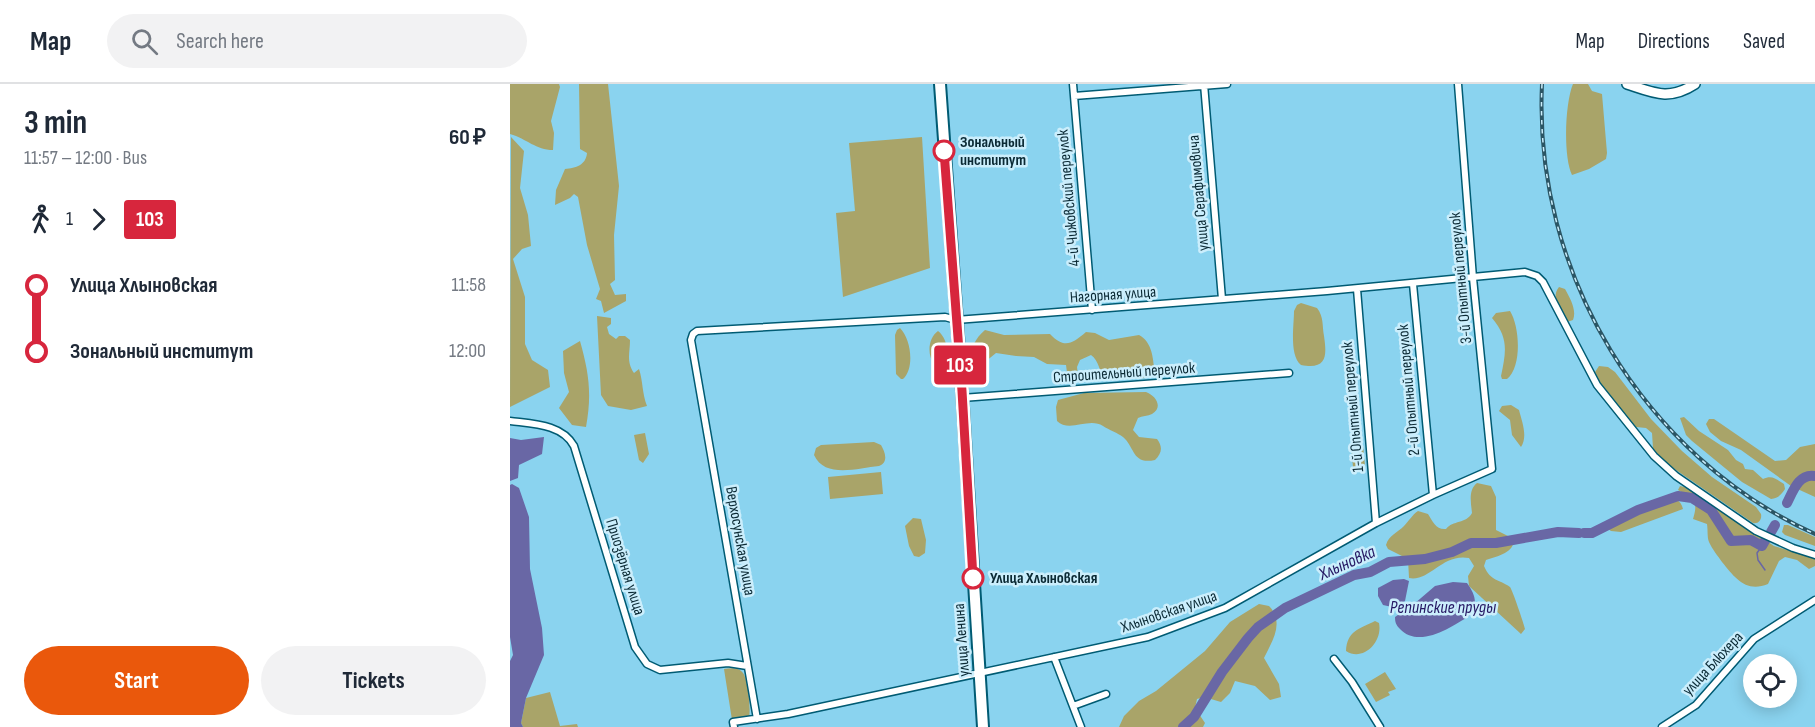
<!DOCTYPE html>
<html lang="en">
<head>
<meta charset="utf-8">
<style>
  body { margin:0; font-family:"Sofia Sans Condensed",sans-serif; background:#f2f2f3; color:#1f2937; height:100vh; display:flex; flex-direction:column; font-size:22px; white-space:nowrap }
  * { box-sizing:border-box; margin:0 }
  p { font-size:20px; color:#747a83 }
  .icon { flex:none; width:33px; height:33px; fill:none; stroke:currentColor; stroke-width:2; stroke-linecap:round; stroke-linejoin:round }
  .map { position:relative; flex:1; overflow:hidden }
  .panel { display:flex; flex-direction:column; background:#fff; width:510px }
  .panel>* { flex:none }
  .badge { padding:0 12px; border-radius:4px; font-size:21px; line-height:39px }
  .fabs { position:absolute; left:1233px; top:570px; display:grid; gap:12px }
  .fabs a { display:grid; place-items:center; width:54px; height:54px; border-radius:50%; background:#fff; box-shadow:0 3px 15px #0003; font-size:30px }
  .map>.badge { position:absolute; translate:-50% -50%; box-shadow:0 0 0 3px #fff }
  .legs { display:flex; align-items:center; gap:9px; height:66px; padding:0 24px; font-size:20px }
  .legs p { margin-inline-start:auto }
  .headline { display:flex; align-items:center; justify-content:space-between; height:102px; padding:0 24px }
  h1 { font-size:33px; font-weight:700; line-height:45px }
  .button { display:flex; gap:12px; margin-top:auto; padding:12px 24px }
  .button a { flex:1; height:69px; border-radius:36px; background:#ea580c; color:#fff; font-size:24px; font-weight:700; line-height:69px; text-align:center }
  .button a+a { background:#f2f2f3; color:#1f2937 }
  ul { padding:0 24px; list-style:none }
  li { display:flex; align-items:center; gap:21px; height:66px; font-size:22px }
  li i { display:grid; place-items:center; width:9px; height:100%; margin:0 8px; background:currentColor }
  li i::after { content:''; width:15px; height:15px; margin:-8px; border:4px solid; border-radius:50%; background:#fff }
  li p { margin-inline-start:auto }
  li:first-child i { background:linear-gradient(#0000 50%,currentColor 0) }
  li:last-child i { background:linear-gradient(currentColor 50%,#0000 0) }
  header { display:flex; align-items:center; gap:36px; box-sizing:border-box; height:84px; padding:0 30px; background:#fff; border-bottom:2px solid #e0e1e3 }
  header strong { font-size:28px }
  nav { display:flex; gap:33px; margin-inline-start:auto; font-size:21px }
  .search { width:420px; height:54px; background:#f2f2f3; display:flex; align-items:center; gap:15px; box-sizing:border-box; padding:0 21px; border-radius:33px; color:#747a83; font-size:22px }
  main { display:flex; flex:1; min-height:0 }
  .map>svg:first-child { display:block }
  .green { fill:#a9a469 }
  .water { fill:#6967a5 }
  .lines { fill:none; stroke-linecap:round; stroke-linejoin:round }
  .stream { stroke:#6967a5; stroke-width:1.5 }
  .river { stroke:#6967a5; stroke-width:10 }
  .minor-casing { stroke:#005b73; stroke-width:9 }
  .secondary-casing { stroke:#005b73; stroke-width:12 }
  .primary-casing { stroke:#005b73; stroke-width:14 }
  .minor { stroke:#fff; stroke-width:6 }
  .secondary { stroke:#fff; stroke-width:9 }
  .primary { stroke:#fff; stroke-width:10 }
  .rail-casing { stroke:#2b5564; stroke-width:4 }
  .rail { stroke:#cbeefc; stroke-width:1.5; stroke-dasharray:4.5; stroke-linecap:butt }
  .line-1-casing { stroke:#fff; stroke-width:14 }
  .line-1 { stroke:#d7263d; stroke-width:9 }
  .stop-1-dot { fill:#fff; stroke:#d7263d; stroke-width:3 }
  .labels { text-anchor:middle; dominant-baseline:central; stroke-width:5; stroke-linejoin:round; paint-order:stroke }
  .stop-label { font-size:16px; font-weight:bold; fill:#0b2a35; stroke:#cbeefc; text-anchor:start }
  .street-label { font-size:16px; fill:#0b2a35; stroke:#cbeefc }
  .water-label { font-size:18px; font-style:italic; fill:#261863; stroke:#cbeefc }
</style>
</head>
<body>
<header>
<strong>Map</strong>
<div class="search"><svg class="icon" aria-label="search" viewBox="0 0 24 24"><circle cx="10" cy="10" r="6"/><path d="M15 15l6 6"/></svg>Search here</div>
<nav><a>Map</a><a>Directions</a><a>Saved</a></nav>
</header>
<main>
<section class="panel">
<div class="headline"><div><h1>3 min</h1><p>11:57 – 12:00 · Bus</p></div><b>60 ₽</b></div>
<div class="legs"><svg class="icon" aria-label="walk" viewBox="0 0 24 24"><circle cx="13" cy="4" r="2"/><path d="M13 8l-2 6 4 7M11 14l-3 7M7 12l3-4h3l4 4"/></svg>1<svg class="icon" aria-label="forward" viewBox="0 0 24 24"><path d="M9 5l7 7-7 7"/></svg><b class="badge" style="background:#d7263d;color:#fff">103</b></div>
<ul>
<li><i style="color:#d7263d"></i><b>Улица Хлыновская</b><p>11:58</p></li>
<li><i style="color:#d7263d"></i><b>Зональный институт</b><p>12:00</p></li>
</ul>
<div class="button"><a>Start</a><a>Tickets</a></div>
</section>
<div class="map">
<svg width="1305" height="643" viewBox="0 0 1305 643">
  <rect width="100%" height="100%" fill="#8ad3ef"/>
  <path class="green" d="M0,0H49L50,3L41,37L44,49L43,66C26,66 17,55 0,50Z
    M69,0H98L109,102L104,151L105,196L100,200L105,211L116,210V217L94,229L91,217L86,215L90,205L77,161L68,113L64,110L60,114L45,121L46,106L55,85C66,84 76,81 77,69L70,65Z
    M1063,0H1078L1082,7L1092,10L1097,69L1096,75L1079,85L1062,91C1053,72 1055,19 1063,0Z
    M1,53L14,67L10,104L18,131L21,162L12,165L3,175L15,213V260L22,276L38,286L40,303L0,323Z
    M412,53L420,184L333,213L326,129L345,127L339,59Z
    M1049,203L1055,205C1060,214 1067,226 1063,236L1057,238C1051,227 1040,214 1049,203Z
    M791,219L807,224C814,233 812,241 814,252C817,272 817,286 791,281C779,271 784,242 784,227L787,221Z
    M1000,227C1010,243 1012,283 997,295H992L991,292C996,268 999,254 982,234L986,229Z
    M87,232L101,234V240L97,243L99,250L106,255L109,252H115L120,256C120,269 116,277 124,289L129,285C133,297 132,309 137,322L121,326L98,322L91,311Z
    M390,244C401,255 405,284 393,295H391L386,290L385,251L387,246Z
    M475,246L494,251L540,250C554,265 562,260 576,248L585,249L599,256L629,251C641,257 643,272 644,284L637,294L595,295C589,288 589,276 581,271L570,276L567,283L568,292L558,296L556,281L537,280L524,273L506,272L486,269L475,278V295L472,302H470C456,284 457,261 475,246Z
    M428,247C440,256 438,278 439,292L438,295L434,297C432,294 432,290 431,287C429,281 428,284 424,280C417,271 418,254 428,247Z
    M70,257C79,289 82,310 76,343L62,341L49,324L59,308L54,289L53,267Z
    M1089,282L1098,283L1105,288L1141,335L1172,367L1202,393L1246,423L1251,430C1252,435 1249,440 1243,439L1150,375L1143,364L1142,349L1136,344L1126,343L1089,299L1085,288Z
    M636,308C645,311 654,323 642,330C638,332 632,332 628,334L623,346L629,353L647,355C653,363 652,369 645,376C622,381 625,363 613,353C608,349 599,346 593,342C579,333 559,349 547,337L546,323L548,316L574,309Z
    M1001,321L1009,326C1012,338 1018,352 1011,363L1002,351L1000,336L989,327L992,322Z
    M1174,333L1189,347L1218,366L1226,376L1233,380L1235,385L1243,386L1253,395C1262,391 1266,395 1274,400L1275,405C1271,411 1268,414 1261,415L1232,398L1182,357L1176,351L1170,334Z
    M1199,335H1204L1265,377L1276,376L1290,363L1305,360V413L1281,402L1231,366L1211,357L1200,348L1196,340Z
    M135,349L139,370L133,379L129,376L124,351Z
    M364,358L371,361C375,368 379,378 369,382C348,384 315,395 304,371L306,364L311,361Z
    M853,361L855,382L843,383L841,362Z
    M371,388L373,410L320,415L318,393Z
    M967,399L981,402L986,413V446L1004,455C1004,469 988,472 976,476L974,482C981,498 989,495 1000,503C1002,505 1014,540 1015,545L1011,550L959,502L958,492L964,482L959,474C932,469 920,498 899,494L898,475L878,465L876,461C879,451 887,449 894,442C899,437 902,431 908,427L918,430C923,438 926,446 936,445C943,436 956,440 962,429C961,419 958,406 967,399Z
    M1170,402L1179,404L1264,462L1305,474V482L1299,485L1287,476L1275,473L1269,477L1258,500C1236,509 1225,494 1212,478C1208,472 1202,465 1199,458C1197,453 1198,446 1197,440L1183,435C1189,416 1183,415 1168,406Z
    M1152,413C1161,412 1171,415 1173,425L1111,448L1101,447L1098,445V439L1101,435Z
    M403,434L411,435L416,456L415,469L409,473L404,472L399,462L395,442Z
    M1274,441H1278L1305,453V462L1275,451L1272,448Z
    M749,520L759,522C775,539 762,557 754,574L769,600L771,613L760,616L745,602L725,597L720,609L711,618L694,613L687,615L685,624L695,639L693,643H609L614,632L629,617L646,607L695,567L720,538Z
    M865,537L869,539C873,558 853,578 836,567C837,547 849,545 865,537Z
    M214,585C220,584 229,583 233,589C238,595 241,627 239,633L222,636Z
    M875,588L886,605L878,608L880,611L866,618L855,600Z
    M40,608L50,642L67,640L68,643H13L11,639L16,614Z"/>
  <path class="water" d="M34,353L32,370L9,381L8,394L0,397V354L11,356Z
    M2,400L9,404L19,433L20,485L32,544L34,571L16,614L11,639L13,643H0V577L3,571L0,553V401Z
    M894,495L899,497L895,517L882,523L873,521L868,512V504L883,496Z
    M943,498L957,499C965,510 969,521 959,532C942,543 909,565 890,545C886,541 885,538 885,533L904,520L925,502Z"/>
  <g class="lines">
    <path class="stream" d="M1252,462L1247,469L1248,476L1255,486"/>
    <path class="river" d="M1277,419C1283,407 1289,389 1305,392
      M1261,448L1265,441
      M1074,449H1082L1128,426L1168,412L1182,414L1201,426L1221,457L1241,456L1252,462L1256,455
      M673,643L684,633L712,588L738,554L748,543L775,524L844,491L860,488L879,478L915,475L942,468L961,459H986L1048,448L1069,449"/>
    <g class="minor-casing">
      <path id="minor" d="M563,0L582,226
        M694,0L712,215
        M564,12L717,0
        M903,200L923,411
        M847,205L866,439
        M452,314L779,289
        M0,337C23,340 52,340 64,362L125,563L137,580L150,586L218,579L237,582
        M544,573L571,643
        M824,575L842,598L870,643
        M563,622L596,610
        M247,635L181,256L183,250L187,247L435,233L446,236L817,207L1015,188L1027,192L1033,198L1087,301L1144,372L1166,392L1246,447L1283,464L1305,471
        M224,643L223,638L278,630L638,553L715,524L866,439L923,411L982,385L963,194L948,0
        M1152,643L1186,621L1244,555L1305,516"/>
    </g>
    <g class="secondary-casing">
      <path id="secondary" d="M1117,0C1144,9 1159,17 1185,0"/>
    </g>
    <g class="primary-casing">
      <path id="primary" d="M430,0L452,307L473,643"/>
    </g>
    <use href="#minor" class="minor"/>
    <use href="#secondary" class="secondary"/>
    <use href="#primary" class="primary"/>
    <g class="rail-casing">
      <path id="rail" d="M1032,0C1023,188 1133,372 1305,450"/>
    </g>
    <use href="#rail" class="rail"/>
  </g>
  <g class="lines">
    <g class="line-1-casing">
      <path id="line-1" d="M434,67L452,307L463,494"/>
    </g>
    <use href="#line-1" class="line-1"/>
  </g>
  <g class="stop-1-dot">
    <circle cx="434" cy="67" r="10"/>
    <circle cx="463" cy="494" r="10"/>
  </g>
  <g class="labels">
    <g class="stop-label">
      <text x="450" y="58">Зональный<tspan x="450" dy="18">институт</tspan></text>
      <text x="480" y="494">Улица Хлыновская</text>
    </g>
    <g class="street-label">
      <text transform="translate(689 109) rotate(-95)">улица Серафимовича</text>
      <text transform="translate(559 114) rotate(-95)">4-й Чижовский переулок</text>
      <text transform="translate(951 194) rotate(-95)">3-й Опытный переулок</text>
      <text transform="translate(603 211) rotate(-4)">Нагорная улица</text>
      <text transform="translate(614 289) rotate(-4)">Строительный переулок</text>
      <text transform="translate(899 306) rotate(-95)">2-й Опытный переулок</text>
      <text transform="translate(843 323) rotate(-95)">1-й Опытный переулок</text>
      <text transform="translate(230 457) rotate(80)">Верхосунская улица</text>
      <text transform="translate(115 483) rotate(73)">Приозёрная улица</text>
      <text transform="translate(659 528) rotate(-19)">Хлыновская улица</text>
      <text transform="translate(452 556) rotate(-94)">улица Ленина</text>
      <text transform="translate(1203 580) rotate(-47)">улица Блюхера</text>
    </g>
    <g class="water-label">
      <text transform="translate(837 479) rotate(-24)">Хлыновка</text>
      <text x="933" y="523">Репинские пруды</text>
    </g>
  </g>
</svg>
<div class="fabs">
<a><svg class="icon" aria-label="locate" viewBox="0 0 24 24"><circle cx="12" cy="12" r="6"/><path d="M12 2v4M12 18v4M2 12h4M18 12h4"/></svg></a>
</div>
<b class="badge" style="left:450px;top:281px;background:#d7263d;color:#fff">103</b>
</div>
</main>
</body>
</html>
